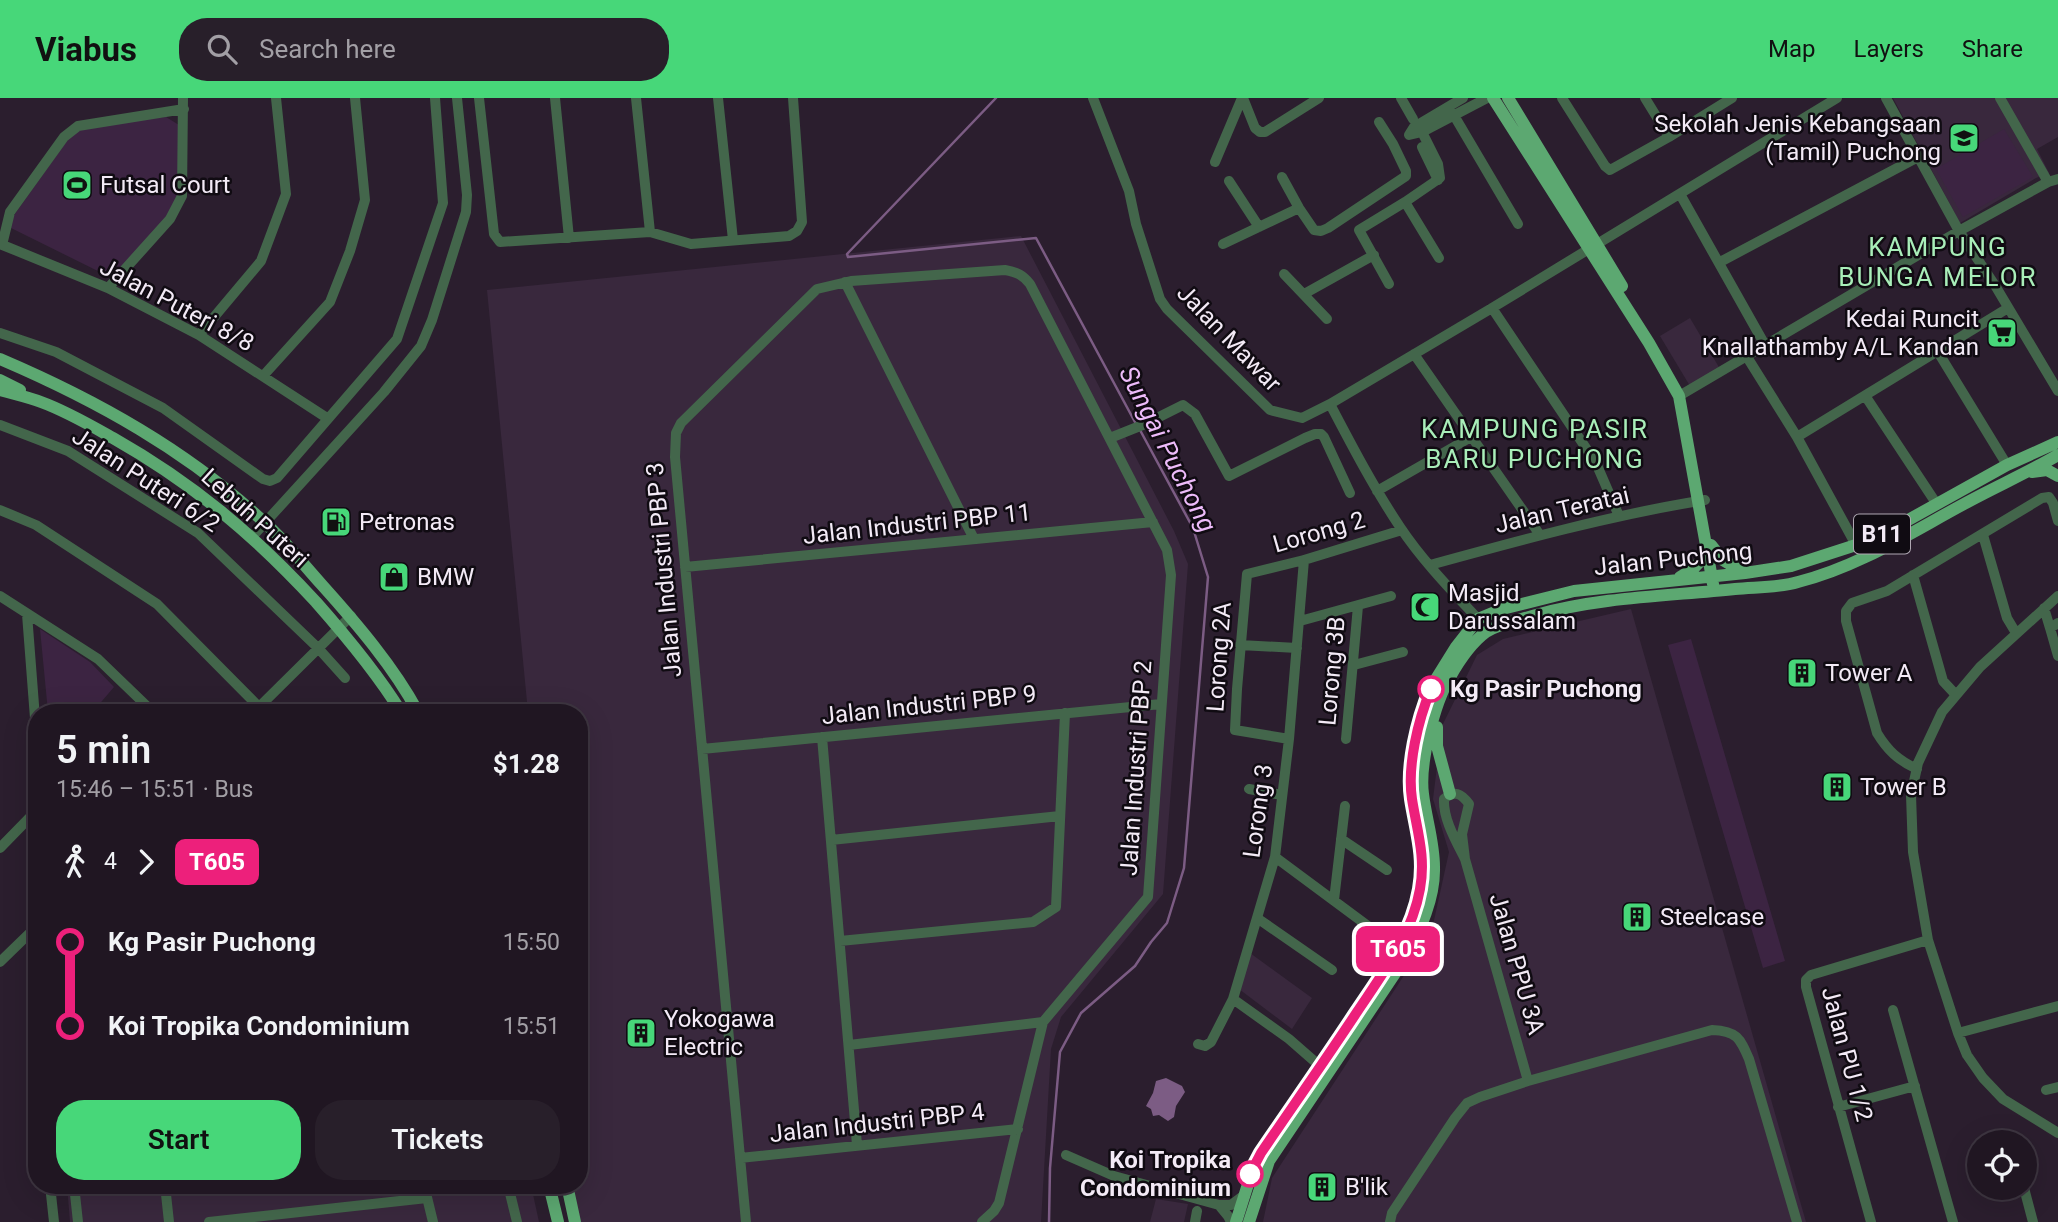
<!DOCTYPE html>
<html lang="en">
<head>
<meta charset="utf-8">
<style>
  body { margin:0; font-family:Roboto,sans-serif; background:#281f2a; color:#f1f3f6; height:100vh; display:flex; flex-direction:column; font-size:26px; white-space:nowrap }
  * { box-sizing:border-box; margin:0 }
  p { font-size:23px; color:#a29fa5 }
  .icon { flex:none; width:38px; height:38px; fill:none; stroke:currentColor; stroke-width:2; stroke-linecap:round; stroke-linejoin:round }
  .map { position:relative; flex:1; overflow:hidden }
  .drawer { position:absolute; left:28px; top:606px; width:560px; height:490px; display:flex; flex-direction:column; background:#201622; border-radius:28px; box-shadow:0 7px 28px #0002,0 0 0 2px #3d3540 }
  .drawer>* { flex:none }
  .badge { padding:0 14px; border-radius:10px; font-size:24px; line-height:46px }
  .controls { position:absolute; left:1967px; top:1032px; display:grid; gap:14px }
  .controls a { display:grid; place-items:center; width:70px; height:70px; border-radius:50%; background:#201622; box-shadow:0 7px 28px #0002,0 0 0 2px #3d3540; font-size:35px }
  .map>.badge { position:absolute; translate:-50% -50%; box-shadow:0 0 0 4px #fff }
  .legs { display:flex; align-items:center; gap:10px; height:77px; padding:0 28px; font-size:23px }
  .legs p { margin-inline-start:auto }
  .head { display:flex; align-items:center; justify-content:space-between; height:119px; padding:0 28px }
  h1 { font-size:38px; font-weight:600; line-height:52px }
  .primary-button { display:flex; gap:14px; margin-top:auto; padding:14px 28px }
  .primary-button a { flex:1; height:80px; border-radius:28px; background:#47d779; color:#111; font-size:28px; font-weight:600; line-height:80px; text-align:center }
  .primary-button a+a { background:#281f2a; color:#f1f3f6 }
  ul { padding:0 28px; list-style:none }
  li { display:flex; align-items:center; gap:24px; height:84px; font-size:26px }
  li i { display:grid; place-items:center; width:10px; height:100%; margin:0 9px; background:currentColor }
  li i::after { content:''; width:18px; height:18px; margin:-9px; border:5px solid; border-radius:50%; background:#201622 }
  li p { margin-inline-start:auto }
  li:first-child i { background:linear-gradient(#0000 50%,currentColor 0) }
  li:last-child i { background:linear-gradient(currentColor 50%,#0000 0) }
  header { display:flex; align-items:center; gap:42px; box-sizing:border-box; height:98px; padding:0 35px; background:#47d779; color:#111 }
  header strong { font-size:33px }
  nav { display:flex; gap:38px; margin-inline-start:auto; font-size:24px }
  .search { width:490px; height:63px; background:#281f2a; display:flex; align-items:center; gap:18px; box-sizing:border-box; padding:0 24px; border-radius:28px; color:#a29fa5; font-size:26px }
  .map>svg:first-child { display:block }
  .built { fill:#39283d }
  .green { fill:#3c2442 }
  .water { fill:#7c5c84 }
  .lines { fill:none; stroke-linecap:round; stroke-linejoin:round }
  .stream { stroke:#7c5c84; stroke-width:2.5 }
  .minor { stroke:#43664b; stroke-width:10 }
  .major { stroke:#5ca871; stroke-width:12 }
  .line-1-casing { stroke:#fff; stroke-width:16 }
  .line-1 { stroke:#ed207b; stroke-width:10 }
  .stop-1-dot { fill:#fff; stroke:#ed207b; stroke-width:3.5 }
  .labels { text-anchor:middle; dominant-baseline:central; stroke-width:5; stroke-linejoin:round; paint-order:stroke }
  .shield { fill:#100b12; stroke:#afa7b2; stroke-width:2 }
  .shield-label { font-size:23px; font-weight:bold; fill:#f3eaf6 }
  .poi-label { font-size:24px; fill:#f3eaf6; stroke:#100b12; text-anchor:start }
  .street-label { font-size:24px; fill:#f3eaf6; stroke:#100b12 }
  .stop-label { font-size:24px; font-weight:bold; fill:#f3eaf6; stroke:#100b12; text-anchor:start }
  .neighbourhood-label { font-size:26px; letter-spacing:2px; fill:#a9eeb9; stroke:#100b12 }
  .water-label { font-size:26px; font-style:italic; fill:#edbbfa; stroke:#100b12 }
</style>
</head>
<body>
<header>
<strong>Viabus</strong>
<div class="search"><svg class="icon" aria-label="search" viewBox="0 0 24 24"><circle cx="10" cy="10" r="6"/><path d="M15 15l6 6"/></svg>Search here</div>
<nav><a>Map</a><a>Layers</a><a>Share</a></nav>
</header>
<div class="map">
<svg width="2058" height="1124" viewBox="0 0 2058 1124">
  <rect width="100%" height="100%" fill="#2b1e2e"/>
  <path class="built" d="M1893,0H2058V39L2037,51L2049,75L2036,80L1960,125Z
    M1021,138L1174,433L1188,466L1163,796L1061,919L1051,951L1041,1124H578L574,1087H579V614H528L487,192Z
    M1690,220L1720,271L1690,288L1660,238Z
    M1631,511L1806,1124H1263L1272,1080L1431,836L1449,754L1433,701L1442,628L1477,557L1503,541Z
    M1250,855L1312,900L1292,931L1239,891Z
    M67,1087H531L539,1124H70Z
    M1156,1101L1188,1106L1184,1124H1150Z"/>
  <path class="green" d="M166,19L179,27L178,97L166,121L112,180L11,130L12,120L74,33L89,27Z
    M2004,31L2033,79L1963,119L1936,71Z
    M40,531L90,564L114,589L96,610L100,614H48Z
    M1691,541L1785,863L1763,870L1668,547Z"/>
  <path class="water" d="M1166,980L1182,988L1185,994L1176,1008L1174,1019L1168,1023L1159,1017L1153,1018L1151,1011L1146,1008L1153,995L1156,983Z"/>
  <g class="lines">
    <path class="stream" d="M996,0L847,156L848,159L1036,140L1136,326
      M1049,1124L1050,1070L1060,954L1081,915L1135,868L1151,844L1167,825L1184,770L1208,479L1193,430L1140,332"/>
    <path class="minor" d="M479,0L494,136L500,144L650,134L691,146L789,138L797,133L802,124L793,0
      M555,0L569,140
      M636,0L650,134
      M718,0L733,142
      M1093,0L1129,93L1136,126L1160,201L1167,211L1270,312L1302,320L1330,306L1492,210L1837,0
      M1243,0L1255,30L1260,34H1265L1319,0
      M1401,0L1413,21
      M1463,0L1414,29L1409,37L1422,34L1487,0
      M1562,0L1605,68L1610,72L1669,39L1732,0
      M1645,0L1669,39
      M1886,0L1959,133L1996,189L2058,293
      M2000,0L2048,84
      M1452,14L1518,126
      M1422,49L1438,82
      M1215,64L1242,0
      M1282,79L1299,110L1314,132L1321,133L1328,130L1406,78V73L1393,46L1379,24
      M1229,83L1259,129
      M1680,96L1765,247
      M1405,104L1439,160
      M0,146L108,190L199,237L327,320
      M1223,146L1299,110
      M2,147L10,114L64,39L78,28L184,11
      M1720,164L1918,59
      M1284,176L1327,221
      M845,184L974,441
      M1389,186L1359,132L1405,104L1440,80L1438,66L1418,26
      M108,190L170,121L182,98L183,0
      M1304,196L1374,157
      M1492,210L1596,365L1619,418
      M0,235L56,254L163,310L263,381L270,383L277,380L397,241L443,105L435,0
      M199,237L261,163L286,96L276,0
      M1938,254L2007,367
      M1414,256L1540,437
      M1747,259L1797,339L1856,447
      M263,278L330,204L350,153L365,102L355,0
      M1679,298L1959,133L2048,84L2058,81
      M1866,299L1936,405
      M1330,306C1352,348 1374,390 1400,429C1422,462 1451,492 1478,521
      M0,327L68,353L198,435L318,550L345,580
      M1797,339L2008,210
      M1110,340L1145,326L1183,307L1195,316L1229,378L1305,340L1315,336H1321L1324,339L1350,395
      M1377,393L1471,339
      M0,412L36,427L157,506L259,609
      M1983,437L2007,520L2016,535
      M252,439L384,294L421,248L432,222L466,114L467,97L457,0
      M1430,467C1521,442 1612,417 1705,402
      M685,469L1153,424
      M1913,477L1943,583L1956,597
      M0,498L98,561L153,614
      M2058,498L1980,569L1942,614L1918,665L1911,697L1913,754L1928,842L1958,935L1967,957L1983,980L2003,1001L2058,1035
      M2044,510L2050,530L2058,525
      M27,516L37,646
      M1300,523L1391,498
      M2050,530L2058,558
      M1240,547L1297,550
      M1354,567L1403,554
      M254,614L351,518
      M822,639L857,1047
      M1289,641L1235,632L1237,591L1247,476L1304,462L1402,432
      M1346,641L1358,508
      M702,651L1161,606
      M1917,671C1898,662 1888,653 1877,635L1846,523V513L1852,505L1887,493L2042,400L2049,399L2053,405L2058,423
      M1249,691L1282,697
      M1341,741L1387,772
      M831,742L1060,718
      M0,750L37,712
      M1275,759L1368,828
      M1465,761C1456,743 1443,721 1444,701C1454,692 1461,695 1469,706L1462,736L1465,761L1528,983
      M1334,802L1345,708
      M1257,820L1332,872
      M840,843L1033,824L1056,809L1065,615
      M0,864L37,828
      M1233,901L1289,941L1321,969
      M1893,912L1953,1124
      M1958,935L2058,908
      M1198,946L1205,948L1211,944L1233,901L1275,759L1289,641L1304,462
      M849,947L1043,924
      M2046,992L2058,989
      M1838,1009L1915,988
      M2009,1037L2011,1045
      M1066,1057L1114,1078L1219,1107H1231L1243,1098
      M740,1060L1018,1031
      M50,1087L54,1124
      M74,1087L78,1124
      M165,1087L169,1124
      M424,1087L433,1124
      M508,1087L517,1124
      M2024,1090L2033,1124
      M1219,1107L1228,1118L1231,1124
      M209,1124L427,1100
      M746,1124L675,359L676,335L681,325L817,191L851,183L1005,172C1017,174 1023,177 1030,186L1167,452L1171,477L1148,799L1043,924L999,1105L994,1113L982,1124
      M1195,1124L1197,1113
      M1390,1124L1392,1115L1455,1020L1467,1005L1480,999L1528,983L1712,932C1737,933 1740,940 1749,961L1797,1124
      M1871,1124L1806,889V882L1811,877L1928,842"/>
    <path class="major" d="M1493,0L1649,245L1679,298L1713,486
      M1508,0L1622,188
      M0,261C96,302 188,353 265,425C286,444 303,466 322,487C357,526 393,568 418,614
      M0,282L20,292
      M0,292C14,296 28,299 41,304C66,313 90,327 113,340C194,386 253,436 316,504C346,538 377,575 401,614
      M2032,374L2047,372L2058,378
      M1711,447L1723,462L1745,475
      M1680,479L1693,471L1707,456
      M1437,629V648L1450,696
      M549,1087L558,1124
      M567,1087L575,1124
      M1236,1124L1255,1064L1384,874L1406,835L1418,803L1423,770L1422,753L1412,700L1410,679L1413,659L1425,605L1433,586L1456,549L1478,521L1502,511L1574,493L1745,475L1791,468L1856,447L1883,436L2007,367L2058,344
      M1249,1124L1269,1063L1406,859C1420,832 1435,800 1434,769C1434,744 1426,721 1423,696C1419,666 1434,606 1450,579C1459,563 1471,545 1486,534C1500,525 1520,522 1536,517C1601,499 1668,498 1735,491C1755,489 1778,490 1798,484C1858,469 1910,435 1964,406C1995,389 2027,375 2058,357"/>
  </g>
  <g class="lines">
    <g class="line-1-casing">
      <path id="line-1" d="M1250,1076L1261,1055C1293,1008 1326,961 1357,914C1383,875 1412,837 1420,791C1426,758 1417,733 1412,701C1407,668 1418,622 1431,591"/>
    </g>
    <use href="#line-1" class="line-1"/>
  </g>
  <defs>
    <g id="school-square" transform="scale(1.575)"><rect x="-9" y="-9" width="18" height="18" rx="4" fill="#47d779" stroke="#100b12"/><path d="M0-5L7-2L0 1L-7-2ZM-4 1L0 2.5L4 1V4Q0 6-4 4Z" fill="#111"/></g>
    <g id="stadium-square" transform="scale(1.575)"><rect x="-9" y="-9" width="18" height="18" rx="4" fill="#47d779" stroke="#100b12"/><path d="M0-5a6.5 5 0 1 0 0 10a6.5 5 0 1 0 0-10ZM-3.5-1.8h7v3.6h-7Z" fill="#111"/></g>
    <g id="supermarket-square" transform="scale(1.575)"><rect x="-9" y="-9" width="18" height="18" rx="4" fill="#47d779" stroke="#100b12"/><path d="M-6-5.5h2.5l.6 2H6L4.5 2H-2.5L-4.4-4H-6ZM-1.5 3.2a1.3 1.3 0 1 0 .1 0ZM3 3.2a1.3 1.3 0 1 0 .1 0Z" fill="#111"/></g>
    <g id="fuel-square" transform="scale(1.575)"><rect x="-9" y="-9" width="18" height="18" rx="4" fill="#47d779" stroke="#100b12"/><path d="M-5.5-6h7V0h2V4h1.3V-2.5L3-4.5l.8-.8L6-3V5H2.5V1h-1V6h-7ZM-4.2-4.7v3.2H.2V-4.7Z" fill="#111"/></g>
    <g id="shop-square" transform="scale(1.575)"><rect x="-9" y="-9" width="18" height="18" rx="4" fill="#47d779" stroke="#100b12"/><path d="M-5-2.5h2.3a2.7 3.5 0 0 1 5.4 0H5L5.5 6h-11ZM-1.5-2.5h3a1.5 2.3 0 0 0-3 0Z" fill="#111"/></g>
    <g id="mosque-square" transform="scale(1.575)"><rect x="-9" y="-9" width="18" height="18" rx="4" fill="#47d779" stroke="#100b12"/><path d="M3.5-4.9A6 6 0 1 0 3.5 4.9A5 5 0 1 1 3.5-4.9Z" fill="#111"/></g>
    <g id="building-square" transform="scale(1.575)"><rect x="-9" y="-9" width="18" height="18" rx="4" fill="#47d779" stroke="#100b12"/><path d="M-4-6H4V6H1V3H-1V6H-4ZM-2.5-4.3h1.7v1.8h-1.7ZM.8-4.3h1.7v1.8H.8ZM-2.5-1h1.7V.8h-1.7ZM.8-1h1.7V.8H.8Z" fill="#111"/></g>
  </defs>
  <g fill-rule="evenodd">
    <use href="#school-square" x="1964" y="40"/>
    <use href="#stadium-square" x="77" y="87"/>
    <use href="#supermarket-square" x="2002" y="235"/>
    <use href="#fuel-square" x="336" y="424"/>
    <use href="#shop-square" x="394" y="479"/>
    <use href="#mosque-square" x="1425" y="509"/>
    <use href="#building-square" x="1802" y="575"/>
    <use href="#building-square" x="1837" y="689"/>
    <use href="#building-square" x="1637" y="819"/>
    <use href="#building-square" x="641" y="935"/>
    <use href="#building-square" x="1322" y="1089"/>
  </g>
  <g class="stop-1-dot">
    <circle cx="1431" cy="591" r="12"/>
    <circle cx="1250" cy="1076" r="12"/>
  </g>
  <g class="labels">
    <rect class="shield" x="1854" y="416.5" width="56" height="39" rx="5"/>
    <g class="shield-label">
      <text x="1882" y="436">B11</text>
    </g>
    <g class="poi-label">
      <text x="1941" y="26" text-anchor="end">Sekolah Jenis Kebangsaan<tspan x="1941" dy="28">(Tamil) Puchong</tspan></text>
      <text x="100" y="87">Futsal Court</text>
      <text x="1979" y="221" text-anchor="end">Kedai Runcit<tspan x="1979" dy="28">Knallathamby A/L Kandan</tspan></text>
      <text x="359" y="424">Petronas</text>
      <text x="417" y="479">BMW</text>
      <text x="1448" y="495">Masjid<tspan x="1448" dy="28">Darussalam</tspan></text>
      <text x="1825" y="575">Tower A</text>
      <text x="1860" y="689">Tower B</text>
      <text x="1660" y="819">Steelcase</text>
      <text x="664" y="921">Yokogawa<tspan x="664" dy="28">Electric</tspan></text>
      <text x="1345" y="1089">B'lik</text>
    </g>
    <g class="street-label">
      <text transform="translate(177 207) rotate(28)">Jalan Puteri 8/8</text>
      <text transform="translate(1229 240) rotate(46)">Jalan Mawar</text>
      <text transform="translate(146 382) rotate(33)">Jalan Puteri 6/2</text>
      <text transform="translate(1562 412) rotate(-13)">Jalan Teratai</text>
      <text transform="translate(255 420) rotate(42)">Lebuh Puteri</text>
      <text transform="translate(917 426) rotate(-6)">Jalan Industri PBP 11</text>
      <text transform="translate(1319 434) rotate(-16)">Lorong 2</text>
      <text transform="translate(1673 461) rotate(-6)">Jalan Puchong</text>
      <text transform="translate(664 472) rotate(-95)">Jalan Industri PBP 3</text>
      <text transform="translate(1219 559) rotate(-86)">Lorong 2A</text>
      <text transform="translate(1332 573) rotate(-85)">Lorong 3B</text>
      <text transform="translate(929 607) rotate(-6)">Jalan Industri PBP 9</text>
      <text transform="translate(1136 670) rotate(-86)">Jalan Industri PBP 2</text>
      <text transform="translate(1258 713) rotate(-82)">Lorong 3</text>
      <text transform="translate(1517 866) rotate(74)">Jalan PPU 3A</text>
      <text transform="translate(1847 956) rotate(75)">Jalan PU 1/2</text>
      <text transform="translate(877 1025) rotate(-6)">Jalan Industri PBP 4</text>
    </g>
    <g class="stop-label">
      <text x="1450" y="591">Kg Pasir Puchong</text>
      <text x="1231" y="1062" text-anchor="end">Koi Tropika<tspan x="1231" dy="28">Condominium</tspan></text>
    </g>
    <g class="neighbourhood-label">
      <text x="1938" y="149">KAMPUNG<tspan x="1938" dy="30">BUNGA MELOR</tspan></text>
      <text x="1535" y="331">KAMPUNG PASIR<tspan x="1535" dy="30">BARU PUCHONG</tspan></text>
    </g>
    <g class="water-label">
      <text transform="translate(1168 351) rotate(63)">Sungai Puchong</text>
    </g>
  </g>
</svg>
<div class="controls">
<a><svg class="icon" aria-label="locate" viewBox="0 0 24 24"><circle cx="12" cy="12" r="6"/><path d="M12 2v4M12 18v4M2 12h4M18 12h4"/></svg></a>
</div>
<b class="badge" style="left:1398px;top:851px;background:#ed207b;color:#fff">T605</b>
<section class="drawer">
<div class="head"><div><h1>5 min</h1><p>15:46 – 15:51 · Bus</p></div><b>$1.28</b></div>
<div class="legs"><svg class="icon" aria-label="walk" viewBox="0 0 24 24"><circle cx="13" cy="4" r="2"/><path d="M13 8l-2 6 4 7M11 14l-3 7M7 12l3-4h3l4 4"/></svg>4<svg class="icon" aria-label="forward" viewBox="0 0 24 24"><path d="M9 5l7 7-7 7"/></svg><b class="badge" style="background:#ed207b;color:#fff">T605</b></div>
<ul>
<li><i style="color:#ed207b"></i><b>Kg Pasir Puchong</b><p>15:50</p></li>
<li><i style="color:#ed207b"></i><b>Koi Tropika Condominium</b><p>15:51</p></li>
</ul>
<div class="primary-button"><a>Start</a><a>Tickets</a></div>
</section>
</div>
</body>
</html>
